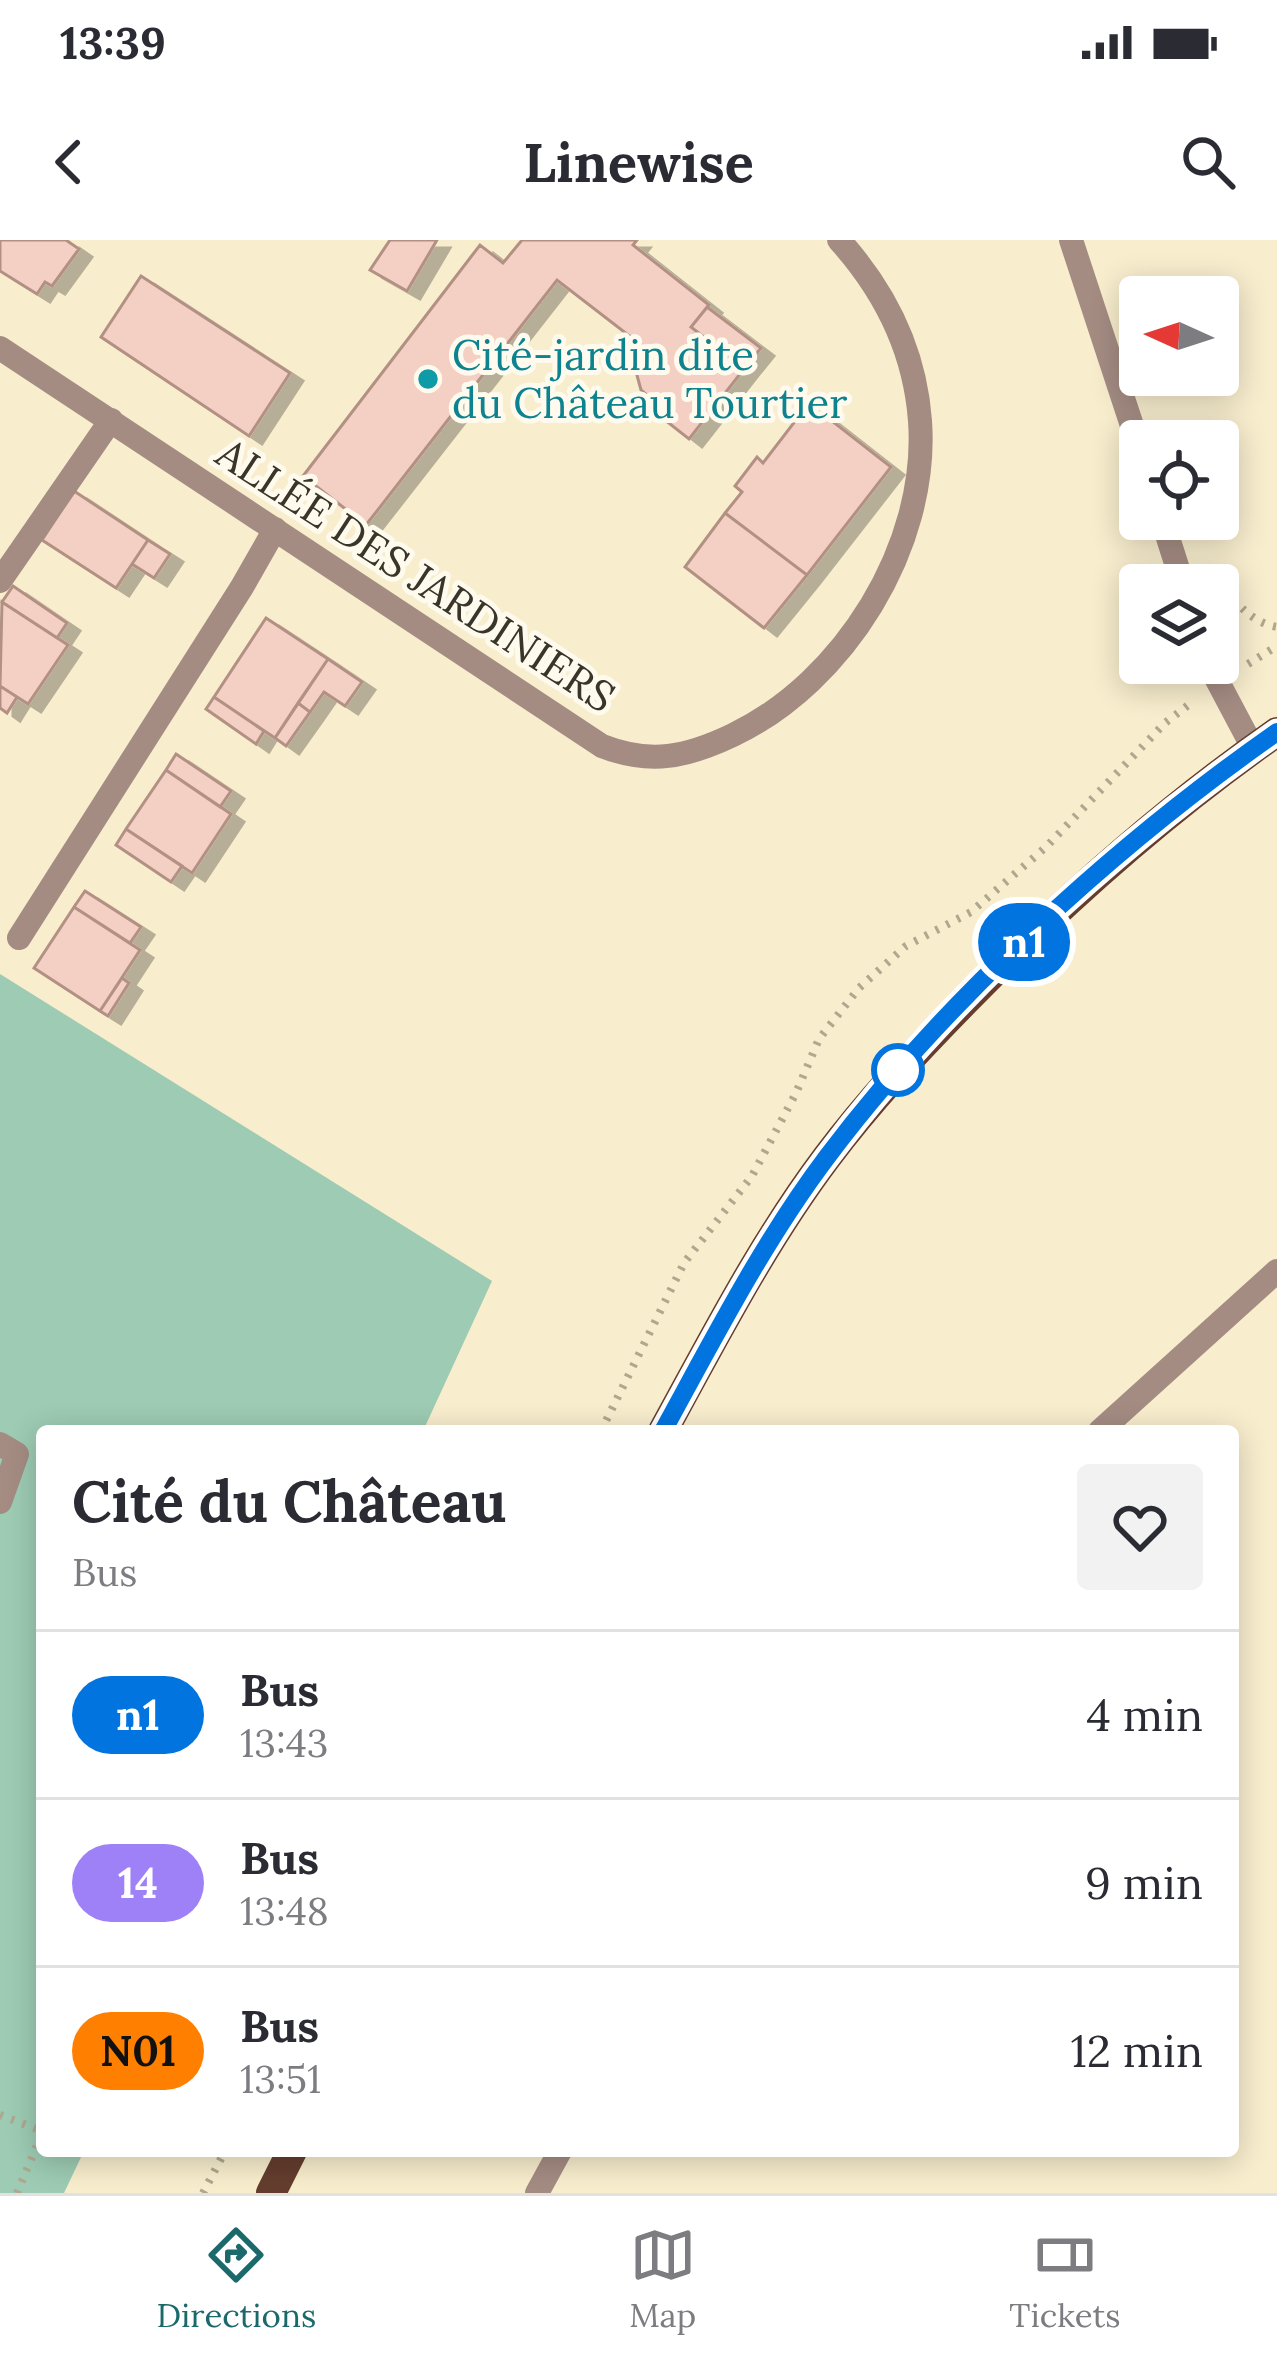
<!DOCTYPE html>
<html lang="en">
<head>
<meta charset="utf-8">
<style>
  body { margin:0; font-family:Lora,serif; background:#f2f2f3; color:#2b2b33; height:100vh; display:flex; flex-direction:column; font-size:45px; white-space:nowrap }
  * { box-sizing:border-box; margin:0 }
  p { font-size:39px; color:#7c7c81 }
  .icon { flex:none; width:66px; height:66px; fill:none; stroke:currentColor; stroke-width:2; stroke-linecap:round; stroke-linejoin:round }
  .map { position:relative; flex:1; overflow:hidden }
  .side { position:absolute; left:36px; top:1185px; width:1203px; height:732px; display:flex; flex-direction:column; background:#fff; border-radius:12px; box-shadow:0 6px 30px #0003 }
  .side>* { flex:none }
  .badge { padding:0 24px; border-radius:39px; font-size:42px; line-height:78px }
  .needle { width:78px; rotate:273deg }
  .tools { position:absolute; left:1119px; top:36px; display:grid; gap:24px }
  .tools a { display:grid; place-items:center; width:120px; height:120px; border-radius:12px; background:#fff; box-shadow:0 6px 30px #0003; font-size:60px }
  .map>.badge { position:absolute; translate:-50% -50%; box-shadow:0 0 0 6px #fff }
  .round { display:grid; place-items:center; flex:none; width:126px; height:126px; border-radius:12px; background:#f2f2f3 }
  .summary { display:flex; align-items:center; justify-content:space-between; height:204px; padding:0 36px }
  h1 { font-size:57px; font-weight:700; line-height:90px }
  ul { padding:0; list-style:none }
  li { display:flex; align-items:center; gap:36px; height:168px; padding:0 36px; border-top:3px solid #e1e1e2 }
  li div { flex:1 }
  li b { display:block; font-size:45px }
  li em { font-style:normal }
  li .badge { min-width:132px; font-weight:700; text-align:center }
  .status { display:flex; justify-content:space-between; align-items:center; height:84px; padding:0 60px; background:#fff; direction:ltr }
  .status svg { height:33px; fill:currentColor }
  header { display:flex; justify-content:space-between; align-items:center; height:156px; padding:0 36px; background:#fff; font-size:54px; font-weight:700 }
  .tab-bar { display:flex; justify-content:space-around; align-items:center; height:168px; border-top:3px solid #e1e1e2; background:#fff; font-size:33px; color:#7c7c81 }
  .tab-bar a { display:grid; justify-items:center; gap:6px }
  .tab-bar .selected { color:#1c696c }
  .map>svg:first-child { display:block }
  .green { fill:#9dcbb3 }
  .building { fill:#f3d0c3; stroke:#b29184; stroke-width:3; filter:url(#shadow) }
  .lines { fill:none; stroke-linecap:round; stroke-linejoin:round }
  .path { stroke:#afa78e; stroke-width:8; stroke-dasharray:3 9; stroke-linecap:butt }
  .service { stroke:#a48c83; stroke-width:24 }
  .minor { stroke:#a48c83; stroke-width:24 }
  .tertiary { stroke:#a48c83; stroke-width:24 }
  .primary { stroke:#643d2e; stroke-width:30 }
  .line-casing { stroke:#fff; stroke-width:27 }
  .line { stroke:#0174df; stroke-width:18 }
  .culture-dot { fill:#0f9aa8; stroke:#fffaee; stroke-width:4.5 }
  .stop-dot { fill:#fff; stroke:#0174df; stroke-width:6 }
  .labels { text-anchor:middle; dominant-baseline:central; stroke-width:10; stroke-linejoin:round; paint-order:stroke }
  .culture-label { font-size:42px; fill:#0d838f; stroke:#fffaee; text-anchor:start }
  .street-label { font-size:42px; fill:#393528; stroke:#fffaee }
</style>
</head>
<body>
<div class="status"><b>13:39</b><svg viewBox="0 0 49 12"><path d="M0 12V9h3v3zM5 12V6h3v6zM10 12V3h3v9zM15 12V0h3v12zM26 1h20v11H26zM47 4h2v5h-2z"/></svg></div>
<header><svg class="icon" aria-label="back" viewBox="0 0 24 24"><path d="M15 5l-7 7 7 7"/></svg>Linewise<svg class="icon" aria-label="search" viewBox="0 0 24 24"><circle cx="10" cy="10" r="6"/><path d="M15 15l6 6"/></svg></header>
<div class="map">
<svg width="1277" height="1953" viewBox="0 0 1277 1953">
  <defs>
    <filter id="shadow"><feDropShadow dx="13" dy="8" stdDeviation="0" flood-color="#0004"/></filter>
  </defs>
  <rect width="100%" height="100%" fill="#f8edcd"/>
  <path class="green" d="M0,734L492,1041L423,1191H42V1911H84L64,1953H0Z"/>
  <path class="building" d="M0,0H66L79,9L52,46L45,42L37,54L0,31Z
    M390,0H437L407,51L370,30Z
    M522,0H637L633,5L709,65L691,87L744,129L689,199L651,169L656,163L641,150L635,128L649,111L557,40L366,285L303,236L480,5L503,23Z
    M141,36L290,133L249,196L101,97Z
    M707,67L761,108L744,129L691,87Z
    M809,163L891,227L807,335L725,273L742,252L735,246L757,217L763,223Z
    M74,251L148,300L116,348L42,300Z
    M725,273L807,335L764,388L685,327Z
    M148,300L170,314L154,338L132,324Z
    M13,346L67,383L57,398L2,362Z
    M2,362L68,405L28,464L0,446Z
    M266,378L328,419L275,498L214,457Z
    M328,419L362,442L345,466L324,452L310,472L298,463Z
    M0,446L17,457L7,473L0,468Z
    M214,457L264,491L256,504L206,469Z
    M298,463L310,472L286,506L275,498Z
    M176,514L231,551L220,567L166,530Z
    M166,530L231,574L192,633L126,589Z
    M126,589L182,626L171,642L116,605Z
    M85,651L141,687L130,703L74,667Z
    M74,667L140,710L100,771L34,728Z
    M122,738L129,743L108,776L100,771Z"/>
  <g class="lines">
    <path class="path" d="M1220,340C1234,362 1252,383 1277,387
      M1248,424L1277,406
      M601,1191L684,1023L752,936L796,853L819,799L859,748L906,706L971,672L1046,607L1165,483L1191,463
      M0,1875L42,1891
      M17,1953L42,1893
      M203,1953L225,1911"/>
    <path class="service" d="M0,341L111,180
      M19,698L242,347L275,289
      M1100,1191L1277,1031
      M0,1204L17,1214L0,1262
      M537,1953L560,1911"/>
    <path class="minor" d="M0,108L602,506C650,525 687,517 733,495C844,442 929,306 920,181C915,111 885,51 839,0"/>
    <path class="tertiary" d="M1071,0L1140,210
      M1162,279L1183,345
      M1208,423L1253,508"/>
    <path class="primary" d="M663,1191C714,1098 763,1002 827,917C869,861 917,810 966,760C1062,662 1165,570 1277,492
      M271,1953L292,1911"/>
  </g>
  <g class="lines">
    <g class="line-casing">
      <path id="line" d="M663,1191C714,1098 763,1002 827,917C944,761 1117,604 1277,492"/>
    </g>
    <use href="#line" class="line"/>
  </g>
  <circle class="culture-dot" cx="428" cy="139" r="12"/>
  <circle class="stop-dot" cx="898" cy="830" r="24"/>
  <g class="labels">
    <g class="culture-label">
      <text x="452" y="115">Cité-jardin dite<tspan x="452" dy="48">du Château Tourtier</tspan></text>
    </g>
    <g class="street-label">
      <text transform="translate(416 335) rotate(33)">ALLÉE DES JARDINIERS</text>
    </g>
  </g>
</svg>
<div class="tools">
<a><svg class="needle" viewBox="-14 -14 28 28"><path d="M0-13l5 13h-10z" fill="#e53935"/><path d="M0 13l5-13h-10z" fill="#7c7c81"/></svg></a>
<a><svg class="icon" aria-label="locate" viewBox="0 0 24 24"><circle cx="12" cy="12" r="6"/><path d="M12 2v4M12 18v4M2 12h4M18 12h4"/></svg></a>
<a><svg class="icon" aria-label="layers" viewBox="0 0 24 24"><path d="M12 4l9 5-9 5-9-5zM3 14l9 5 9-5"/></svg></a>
</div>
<b class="badge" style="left:1024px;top:702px;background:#0174df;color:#fff">n1</b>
<section class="side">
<div class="summary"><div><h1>Cité du Château</h1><p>Bus</p></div><a class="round"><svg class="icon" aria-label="heart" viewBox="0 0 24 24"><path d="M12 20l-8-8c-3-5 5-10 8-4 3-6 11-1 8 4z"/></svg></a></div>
<ul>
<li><span class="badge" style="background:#0174df;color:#fff">n1</span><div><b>Bus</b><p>13:43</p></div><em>4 min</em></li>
<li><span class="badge" style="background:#9f81f7;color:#fff">14</span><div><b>Bus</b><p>13:48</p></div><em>9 min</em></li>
<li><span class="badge" style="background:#ff8000;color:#111">N01</span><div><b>Bus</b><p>13:51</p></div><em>12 min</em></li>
</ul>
</section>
</div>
<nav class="tab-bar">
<a class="selected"><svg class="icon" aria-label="directions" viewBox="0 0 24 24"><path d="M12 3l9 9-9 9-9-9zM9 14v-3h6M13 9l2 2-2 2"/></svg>Directions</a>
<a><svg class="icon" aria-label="map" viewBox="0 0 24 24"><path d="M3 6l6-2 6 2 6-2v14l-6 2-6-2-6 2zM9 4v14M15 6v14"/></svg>Map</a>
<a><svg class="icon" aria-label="tickets" viewBox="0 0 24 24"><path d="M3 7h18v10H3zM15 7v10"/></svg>Tickets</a>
</nav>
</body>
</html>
